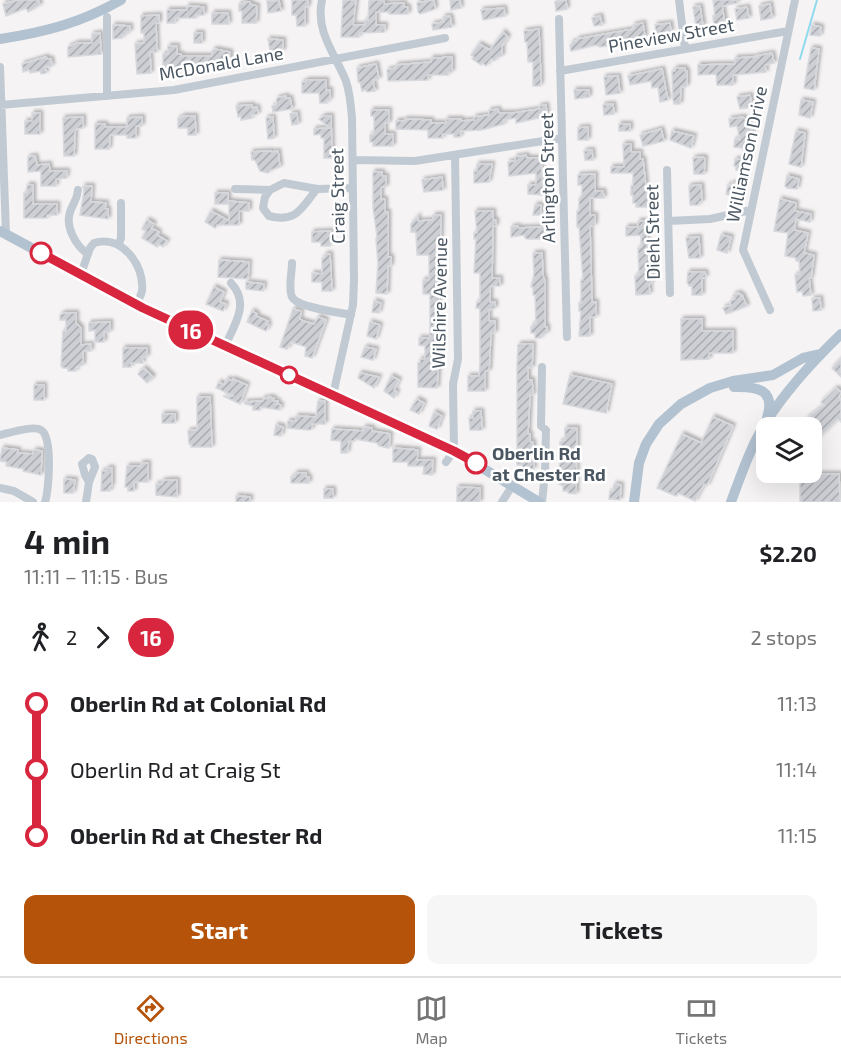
<!DOCTYPE html>
<html lang="en">
<head>
<meta charset="utf-8">
<style>
  body { margin:0; font-family:"Exo 2",sans-serif; background:#f6f6f6; color:#202124; height:100vh; display:flex; flex-direction:column; font-size:22px; white-space:nowrap }
  * { box-sizing:border-box; margin:0 }
  p { font-size:20px; color:#757577 }
  .icon { flex:none; width:33px; height:33px; fill:none; stroke:currentColor; stroke-width:2; stroke-linecap:round; stroke-linejoin:round }
  .map { position:relative; height:502px; overflow:hidden }
  .drawer { display:flex; flex-direction:column; background:#fff; flex:1 }
  .drawer>* { flex:none }
  .badge { padding:0 12px; border-radius:20px; font-size:21px; line-height:39px }
  .buttons { position:absolute; left:756px; top:417px; display:grid; gap:12px }
  .buttons a { display:grid; place-items:center; width:66px; height:66px; border-radius:12px; background:#fff; box-shadow:0 6px 24px #0002; font-size:30px }
  .map>.badge { position:absolute; translate:-50% -50%; box-shadow:0 0 0 3px #fff }
  .legs { display:flex; align-items:center; gap:9px; height:66px; padding:0 24px; font-size:20px }
  .legs p { margin-inline-start:auto }
  .overview { display:flex; align-items:center; justify-content:space-between; height:102px; padding:0 24px }
  h1 { font-size:33px; font-weight:700; line-height:45px }
  .cta { display:flex; gap:12px; margin-top:auto; padding:12px 24px }
  .cta a { flex:1; height:69px; border-radius:12px; background:#b45309; color:#fff; font-size:24px; font-weight:700; line-height:69px; text-align:center }
  .cta a+a { background:#f6f6f6; color:#202124 }
  ul { padding:0 24px; list-style:none }
  li { display:flex; align-items:center; gap:21px; height:66px; font-size:22px }
  li i { display:grid; place-items:center; width:9px; height:100%; margin:0 8px; background:currentColor }
  li i::after { content:''; width:15px; height:15px; margin:-8px; border:4px solid; border-radius:50%; background:#fff }
  li p { margin-inline-start:auto }
  li:first-child i { background:linear-gradient(#0000 50%,currentColor 0) }
  li:last-child i { background:linear-gradient(currentColor 50%,#0000 0) }
  .tabs { display:flex; justify-content:space-around; align-items:center; height:84px; border-top:2px solid #e0e0e0; background:#fff; font-size:16px; color:#757577 }
  .tabs a { display:grid; justify-items:center; gap:3px }
  .tabs .current { color:#b45309 }
  .map>svg:first-child { display:block }
  .lines { fill:none; stroke-linecap:round; stroke-linejoin:round }
  .stream { stroke:#90daee; stroke-width:2 }
  .building { fill:url(#building-hatch); stroke:#d7d9de; stroke-width:1.5; filter:url(#shadow) }
  .minor { stroke:#c1cad2; stroke-width:8 }
  .major { stroke:#b3c2d1; stroke-width:10 }
  .line-1-casing { stroke:#fff; stroke-width:14 }
  .line-1 { stroke:#d7263d; stroke-width:9 }
  .stop-1-dot { fill:#fff; stroke:#d7263d; stroke-width:3 }
  .labels { text-anchor:middle; dominant-baseline:central; stroke-width:5; stroke-linejoin:round; paint-order:stroke }
  .street-label { font-size:18px; fill:#4a5661; stroke:#fff }
  .stop-label { font-size:18px; font-weight:bold; fill:#4a5661; stroke:#fff; text-anchor:start }
</style>
</head>
<body>
<div class="map">
<svg width="841" height="502" viewBox="0 0 841 502">
  <defs>
    <pattern id="building-hatch" width="6" height="6" patternUnits="userSpaceOnUse" patternTransform="scale(1.5)"><rect width="6" height="6" fill="#cdcfd5"/><path d="M-1 1l2-2M0 6l6-6M5 7l2-2" fill="none" stroke="#a8abb0"/></pattern>
    <filter id="shadow"><feDropShadow dx="2.5" dy="-2.5" stdDeviation="1.5" flood-color="#0004"/></filter>
  </defs>
  <rect width="100%" height="100%" fill="#f5f3f3"/>
  <g class="lines">
    <path class="stream" d="M800,59L817,0"/>
  </g>
  <path class="building" d="M19,0H38L40,5L28,12L26,8L6,16L3,4Z
    M292,0H308V7H305V26H297L296,15H292Z
    M343,0H356L353,25H365V20L368,21L369,0H384V4L404,3V7H408V14H389V12H376V25H385L384,32L359,33V37H341Z
    M434,0L435,9L420,14L418,12L417,3Z
    M450,0H460L461,8L451,10Z
    M566,0L567,9L556,11L555,2Z
    M713,0H737V3L722,6L725,23L714,25L713,16H715Z
    M267,1H279L281,11L268,13Z
    M244,2H250V4L257,6L256,23H242V11H239V4H244Z
    M770,4L772,18L761,20L759,6Z
    M187,6L204,7V15H196V18H175V23H167V10H187Z
    M700,6L703,26L696,27L693,7Z
    M747,7L749,18L737,20L735,9Z
    M504,8L505,16L483,20L481,10Z
    M212,13H228L229,24H212Z
    M159,15V23H156L157,52H150L151,73L137,74L135,44L144,43V33H141V16Z
    M450,16L452,27L433,30L432,24L444,22L443,17Z
    M600,16L602,25L594,26L592,18Z
    M643,23L645,37L606,43L607,46L600,47L596,45L571,51L570,45H572V42L577,41V39L634,29L633,25Z
    M670,23L671,32L656,34L655,25Z
    M113,25L130,26V32H126V35H122V38L113,39Z
    M812,25L821,27L820,36L810,35Z
    M539,29L541,82L540,86H533V62H528L527,42H525L524,31Z
    M503,32L508,37L502,46V56L498,57L494,61L491,59L486,66L482,63L481,65L472,59L474,57L471,55L479,44L490,50Z
    M100,33L101,54L68,57V47L77,43H92V34Z
    M194,33H202V43H194Z
    M268,39L283,40V51H270Z
    M168,46H177V54H181V56H212V51L215,49L230,52V66L219,68L193,67V63H182L180,72H165V67H163V54H168Z
    M811,48L819,49L814,90L804,88Z
    M772,53L774,63L765,65L766,72L733,75V85H717L716,74L698,75V65L735,64V58L757,57L756,56Z
    M46,57L47,59H51L52,66L45,67L46,73L41,74L40,71L30,73L29,70L23,72L22,64Z
    M443,57H452V72H448V75H428V80L388,81L387,70L396,68V65L431,62V58H443Z
    M376,64L379,79L373,80L375,91L367,92L366,90L362,91L360,82H358L357,68Z
    M675,68H685V71H687V85L686,87H681L680,104H674L673,100L672,71H675Z
    M662,69L668,100L660,102L658,87L652,88L651,81L630,85L628,76Z
    M618,76L620,93L606,95L604,77Z
    M306,80H326V90H330V100H327V103H320L319,93H302V82H306Z
    M574,90H589V97L575,99Z
    M750,95L752,107L740,109L737,97Z
    M286,96V99L290,98L292,109L273,112L272,106L276,105L277,98Z
    M801,100L813,102L810,118L799,115Z
    M613,104L614,114L604,115L603,105Z
    M252,105V108L257,107L258,114L251,115L252,118L241,120V116L238,117L236,106Z
    M546,105L547,116L516,123V118L503,120L504,124L481,130L461,131L460,137H454V134H442L443,138H428V130L396,129V121H405V119L431,120V123H446V119H461V121L474,120V117L489,115V110H492L498,109L499,113H513L540,109L539,106Z
    M371,110H389V123H385V134H393V146H373V142H370V135L374,134V116H371Z
    M32,113H40V134H25V121H32Z
    M297,113L298,124L292,125L290,114Z
    M182,116H195L196,135H188V128H178V118H182Z
    M324,116H331L332,158H324V138H321V134L314,135V129L330,128L319,119Z
    M83,117V128L76,129L75,132L74,156H64L63,118Z
    M142,117V126H136V138H127V135H110L109,149H95V124H105V127H127V118Z
    M273,117L274,138L268,139L266,118Z
    M743,117L751,125L752,130L746,172L736,170V166H734L735,159L742,160L743,148L734,147L735,139L740,140L737,126L730,127L729,119Z
    M619,124H630V131H619Z
    M588,127V140H578V128Z
    M661,129L664,141L643,146L640,135Z
    M672,131L694,136L691,148L670,140Z
    M796,131L805,133L801,167L789,164Z
    M623,144H631V152H640V159H643L648,207H636V203H633V195H631V186H633V173H611V167H624Z
    M592,150L593,160H585L584,151Z
    M271,151V152L278,151L280,167L271,170L268,173L260,171L255,160H252L251,152Z
    M526,155L527,158H541L543,195L528,194V185H536V173L509,176L508,162L515,161V157Z
    M35,156L37,165L49,164L50,171H67L66,178L56,179V186H41V171L28,172V157Z
    M702,157L705,158L704,174H694L693,158Z
    M477,164H492L489,182L474,183V171H477Z
    M373,172H382V176H386V187H381V199H385V212H388V257H391V266H388L387,294L376,293L378,264L376,239L377,236L373,208Z
    M595,174V191H603L604,198H590V215H595V222L594,226H590L592,302H596V317H590V336H579L581,311H579V303H581V280H583L579,227H577V211H579V199L582,195V185H578V175Z
    M787,176L799,179L797,189L787,188L785,186Z
    M442,177L443,190L424,192L422,180Z
    M732,183L742,185L740,196L736,195L735,197L726,194L728,185L732,186Z
    M27,185H33V204H57V215H47V218H24V193H27Z
    M701,185L702,202H699V205H690L689,186Z
    M83,186H92L91,202L106,203L105,209H108V219L80,215L84,191Z
    M215,193H228V204H215Z
    M780,199L796,203L795,211L811,214L810,222L796,219L794,230L808,233L804,253L814,255L811,278H809L811,295L803,296L802,291L797,292L795,275L800,274L799,261H796V258L785,256L788,233L774,231Z
    M229,201L249,203V211H239V225H217L215,228L205,222L211,211L229,221Z
    M535,205H541V215H533Z
    M475,211H493V220H496V226H493L492,278H500V286H491L490,288V302H495V308L489,310V321H495V333H491L489,371H485V391H468V376H479L480,364V309L476,308L477,302H480V273H474L476,239H474V233H477Z
    M433,215H441L440,255H438L440,339L437,388L418,387V363H420V359H425V346L419,345V338H430V294H423V280H429V255H417L416,232H411V224L418,216V221L433,220Z
    M147,220L154,224L151,228L159,232L157,235L167,241L163,247L159,244L157,247L142,238L146,231L142,229Z
    M638,221H649V233H647V247H650L651,257H649L652,282L649,285L650,294L636,295L635,276L639,275L638,248L641,247V235L626,236V227H638Z
    M518,226V228L544,227L545,239H527L525,238L524,235L511,237V227Z
    M331,231L330,246H321V242H312V232Z
    M721,235L731,237L727,253L717,250Z
    M699,237L700,258H689L686,238Z
    M533,253H542L543,275L545,281V327H547V333L541,335V338H535V333H531V327H533V324H536L535,295H533V287H531L534,275Z
    M325,254H330L332,291H322V282H312V273L322,274V258L325,257Z
    M219,260L249,262L248,279L218,277Z
    M688,272H705L706,277L702,278V295H692V286H689L687,282Z
    M246,282L264,284L263,291L246,289Z
    M214,287L224,292L220,302L226,304L223,311L206,304Z
    M739,293L741,296L742,295L747,306L726,314L723,308L731,305L730,301L735,299L733,295Z
    M820,298L821,310L813,311L812,299Z
    M374,301L381,303L379,313L372,312Z
    M293,309L301,311L300,319L303,321L314,324L318,317L326,320L312,358L305,356L306,347L291,342L287,349L280,347Z
    M252,311L257,314L256,316L268,321L266,324L269,325L266,331L247,322Z
    M64,313H76V323L81,328V345L91,344V351H83V365L76,367V371H68V368H63L61,366L63,331L66,332V320H60V315Z
    M681,319H702V331H733V353H709V359L681,360Z
    M110,322V332H104V342H95V330L89,331V323Z
    M370,322L380,325L376,339L367,336Z
    M520,344H533L532,368L528,367V380H532L533,395H530L528,434H530V442H533L534,469L524,468H522V465H517V366L518,345Z
    M365,347L376,349L373,360L361,357Z
    M123,348H147V357H142L143,363H131V367H123Z
    M841,359V377L832,368Z
    M144,368L153,377L147,383L138,374Z
    M360,373L379,377L374,388L358,378Z
    M570,375L612,384L606,413L563,404Z
    M391,376L399,380L394,390L397,392L394,398L384,391Z
    M227,379L232,381L233,379L247,385L240,404L223,396H234L216,388L219,382L224,385Z
    M34,385H44V400H34Z
    M836,388L841,392L839,397L841,400V422L838,419L812,444V428H801L807,421L806,419L824,405L821,402Z
    M197,397H210L212,447H191V444H189L188,431L197,430Z
    M268,397L274,398L273,401H278L277,404L281,405L280,410L260,407V410H253V406L245,404V402L263,401V398L268,399Z
    M417,399L424,403L419,414L410,410Z
    M318,401H325V424H312V429L309,430L287,428L288,421H296V416L316,417Z
    M473,411H481L482,430H470L469,418H473Z
    M434,412L442,416L437,429L429,426Z
    M162,414H175V423H162Z
    M713,417L733,426L707,486L704,484L695,501L678,493L676,496L657,488L682,434L701,443Z
    M276,425L283,427L281,436L274,435Z
    M364,427L372,428V431L390,434L389,448L379,446L377,443L355,439V441H349L347,453H341V441L331,440L332,429L363,431Z
    M565,428H577L576,494L568,493V491H563V486L559,484L560,442L565,440Z
    M2,448L18,450L17,453L33,454L34,450L42,451L41,475L23,471L24,469L6,466L7,462L0,461Z
    M393,448L418,450L417,460H433L432,475L423,474L424,466H408V462H393Z
    M141,463H148V482H134V491H128V487H125L127,466H141Z
    M107,468H112V486H110V491H101L102,471H106Z
    M295,473H306V477H309V483H291V477H295Z
    M800,474H839L840,502H800Z
    M64,479L75,480L73,493H64Z
    M177,480V497L156,495V484H162V481L168,480Z
    M614,484L621,485L620,500L609,499L610,491H613Z
    M457,487L480,488V502H457Z
    M324,489H333V498H324Z
    M236,496L250,497V502H236Z"/>
  <g class="lines">
    <path class="minor" d="M322,0C315,31 335,54 346,81C350,93 351,106 352,118L354,280L353,305L333,395
      M679,0L685,49
      M559,19L567,337
      M0,67L6,234
      M560,71L788,31
      M107,96V17
      M0,105L174,90L445,38
      M353,160L415,161L562,138
      M667,170L670,293
      M235,189L270,190L284,183L317,189L353,188
      M78,190C77,201 73,203 70,212C65,227 76,246 88,254
      M270,190L265,197L263,208L269,216C297,223 301,208 317,189
      M668,221L710,219L751,210
      M119,244L121,238V203
      M292,263C292,273 288,288 292,297C298,308 338,312 351,315
      M81,274L90,248L94,243C121,234 145,265 142,291C141,296 138,300 137,305
      M770,310L743,250L795,0
      M225,346C235,324 250,303 231,283
      M542,367L541,426L546,430L545,473L542,502
      M0,435C9,433 34,425 41,430C53,436 49,491 45,502
      M446,462L454,451L453,384L458,359L455,155
      M0,488L14,491L33,502
      M86,502L89,482L95,467L92,459L89,458L82,464L85,475L89,482
      M502,502L512,486"/>
    <path class="major" d="M0,39C45,32 81,23 121,0
      M0,231L143,308L454,451L539,502
      M734,387C758,386 776,390 767,418
      M634,502L639,463L646,444L659,424L681,404L710,388L733,381L773,375L803,358L821,354
      M731,502C741,475 751,446 766,422C787,389 813,361 841,334"/>
  </g>
  <g class="lines">
    <g class="line-1-casing">
      <path id="line-1" d="M41,253L143,308L454,451L476,463"/>
    </g>
    <use href="#line-1" class="line-1"/>
  </g>
  <g class="stop-1-dot">
    <circle cx="41" cy="253" r="10"/>
    <circle cx="289" cy="375" r="8"/>
    <circle cx="476" cy="463" r="10"/>
  </g>
  <g class="labels">
    <g class="street-label">
      <text transform="translate(671 35) rotate(-10)">Pineview Street</text>
      <text transform="translate(221 63) rotate(-10)">McDonald Lane</text>
      <text transform="translate(746 154) rotate(-78)">Williamson Drive</text>
      <text transform="translate(547 178) rotate(-91)">Arlington Street</text>
      <text transform="translate(337 196) rotate(-91)">Craig Street</text>
      <text transform="translate(652 232) rotate(-91)">Diehl Street</text>
      <text transform="translate(439 303) rotate(-89)">Wilshire Avenue</text>
    </g>
    <g class="stop-label">
      <text x="492" y="453">Oberlin Rd<tspan x="492" dy="21">at Chester Rd</tspan></text>
    </g>
  </g>
</svg>
<div class="buttons">
<a><svg class="icon" aria-label="layers" viewBox="0 0 24 24"><path d="M12 4l9 5-9 5-9-5zM3 14l9 5 9-5"/></svg></a>
</div>
<b class="badge" style="left:191px;top:330px;background:#d7263d;color:#fff">16</b>
</div>
<section class="drawer">
<div class="overview"><div><h1>4 min</h1><p>11:11 – 11:15 · Bus</p></div><b>$2.20</b></div>
<div class="legs"><svg class="icon" aria-label="walk" viewBox="0 0 24 24"><circle cx="13" cy="4" r="2"/><path d="M13 8l-2 6 4 7M11 14l-3 7M7 12l3-4h3l4 4"/></svg>2<svg class="icon" aria-label="forward" viewBox="0 0 24 24"><path d="M9 5l7 7-7 7"/></svg><b class="badge" style="background:#d7263d;color:#fff">16</b><p>2 stops</p></div>
<ul>
<li><i style="color:#d7263d"></i><b>Oberlin Rd at Colonial Rd</b><p>11:13</p></li>
<li><i style="color:#d7263d"></i><span>Oberlin Rd at Craig St</span><p>11:14</p></li>
<li><i style="color:#d7263d"></i><b>Oberlin Rd at Chester Rd</b><p>11:15</p></li>
</ul>
<div class="cta"><a>Start</a><a>Tickets</a></div>
</section>
<nav class="tabs">
<a class="current"><svg class="icon" aria-label="directions" viewBox="0 0 24 24"><path d="M12 3l9 9-9 9-9-9zM9 14v-3h6M13 9l2 2-2 2"/></svg>Directions</a>
<a><svg class="icon" aria-label="map" viewBox="0 0 24 24"><path d="M3 6l6-2 6 2 6-2v14l-6 2-6-2-6 2zM9 4v14M15 6v14"/></svg>Map</a>
<a><svg class="icon" aria-label="tickets" viewBox="0 0 24 24"><path d="M3 7h18v10H3zM15 7v10"/></svg>Tickets</a>
</nav>
</body>
</html>
